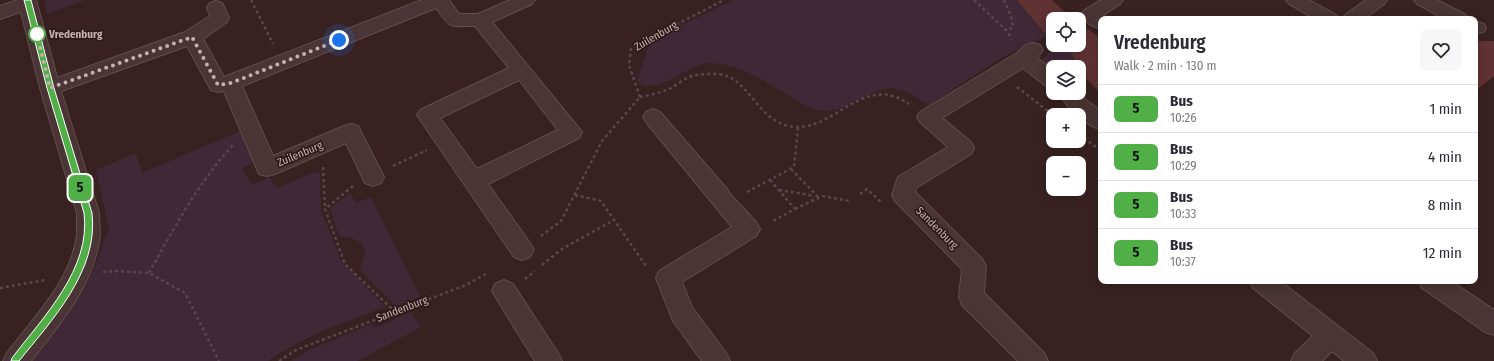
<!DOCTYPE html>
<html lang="en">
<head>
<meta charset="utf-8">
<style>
  body { margin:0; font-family:"Fira Sans Condensed",sans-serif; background:#f7f7f7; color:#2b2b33; height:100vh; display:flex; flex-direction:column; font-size:15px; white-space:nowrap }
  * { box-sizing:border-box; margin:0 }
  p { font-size:13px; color:#7c7c81 }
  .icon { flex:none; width:22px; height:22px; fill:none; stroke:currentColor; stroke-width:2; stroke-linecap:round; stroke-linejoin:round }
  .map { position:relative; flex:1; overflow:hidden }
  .drawer { position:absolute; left:1098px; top:16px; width:380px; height:268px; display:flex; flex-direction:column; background:#fff; border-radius:8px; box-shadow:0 2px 10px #0003 }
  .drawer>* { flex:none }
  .badge { padding:0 8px; border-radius:6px; font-size:14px; line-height:26px }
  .tools { position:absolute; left:1046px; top:12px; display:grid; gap:8px }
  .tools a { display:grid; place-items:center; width:40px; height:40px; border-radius:8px; background:#fff; box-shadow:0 2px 10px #0003; font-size:20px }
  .you { position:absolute; width:20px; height:20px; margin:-10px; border:3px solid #fff; border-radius:50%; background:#1a73e8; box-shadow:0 0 0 6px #1a73e833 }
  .map>.badge { position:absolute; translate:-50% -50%; box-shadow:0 0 0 2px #fff }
  .round { display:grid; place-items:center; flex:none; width:42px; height:42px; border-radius:8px; background:#f7f7f7 }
  .summary { display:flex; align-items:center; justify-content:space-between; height:68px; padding:0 16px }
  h1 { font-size:19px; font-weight:600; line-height:30px }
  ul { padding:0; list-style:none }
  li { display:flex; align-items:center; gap:12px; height:48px; padding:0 16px; border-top:1px solid #e1e1e2 }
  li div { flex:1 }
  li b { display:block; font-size:15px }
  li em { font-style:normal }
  li .badge { min-width:44px; font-weight:700; text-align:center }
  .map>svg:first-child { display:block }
  .green { fill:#402836 }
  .water { fill:#5f3233 }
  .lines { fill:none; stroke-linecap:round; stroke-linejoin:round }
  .minor-casing { stroke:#614d4c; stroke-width:2 }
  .tertiary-casing { stroke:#614d4c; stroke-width:2 }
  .path { stroke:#5c444f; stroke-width:2.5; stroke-dasharray:3 3; stroke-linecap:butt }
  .minor { fill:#4a3435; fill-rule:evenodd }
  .tertiary { fill:#4a3435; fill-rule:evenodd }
  .line { fill:#50af46; stroke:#fff }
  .walk { stroke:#c6b0af; stroke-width:4; stroke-dasharray:0 7.2 }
  .stop-dot { fill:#fff; stroke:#50af46; stroke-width:2 }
  .labels { text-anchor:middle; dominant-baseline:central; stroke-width:3.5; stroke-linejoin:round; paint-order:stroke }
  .stop-label { font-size:11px; font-weight:bold; fill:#c6b0af; stroke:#2e1a1a; text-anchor:start }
  .street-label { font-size:11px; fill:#c6b0af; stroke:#2e1a1a }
</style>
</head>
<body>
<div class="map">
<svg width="1494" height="361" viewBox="0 0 1494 361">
  <rect width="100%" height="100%" fill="#392121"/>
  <path class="green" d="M44,0H85L47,14Z
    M733,0H1017L1047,36C1005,52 966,81 929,105C920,100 907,90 896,89C868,84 847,119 813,109C806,107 799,101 792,97C766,83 740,63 709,63C688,64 656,98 637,81L648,48L659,36Z
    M1062,45L1072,55L1078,67H1053V69L1043,62V59L1049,53Z
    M240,131L245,138L254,162L242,168L252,185L269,177L277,188L315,172L320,175L321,210L341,260L385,307C345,322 303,336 268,361H32L88,281L99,256L109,228L96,170L136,153L142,173Z
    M350,193L356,203L371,197L420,297L396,306L360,270L366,251C359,239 354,238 339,236L330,209Z
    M411,312L421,327L358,361H291L309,350L372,324L375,328Z"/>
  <path class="water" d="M1017,0H1052L1073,19H1053V39L1047,36Z
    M1079,23L1101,38V94L1081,73L1072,55L1063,45H1079Z
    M1475,41H1494V76L1475,91Z"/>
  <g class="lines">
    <g class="minor-casing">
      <path id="minor" d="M18,0H35L37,3L34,7L0,19V6Z
        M422,0H449L459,14H478L510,0H535L532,4L492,22L582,132L579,138L488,184L530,243L534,250L530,257L522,260L514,257L417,115L420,110L509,68L475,26C449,26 451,29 436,8L242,86L273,156L344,126L351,124L358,126L384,177L381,183L373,186L365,183L346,143L275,174L267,176L259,174L224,91L218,92L211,90L187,46L50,95L43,93L40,88L43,83L185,32L210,16L207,7L210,3L216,1L222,3L229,18L227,22L203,39L224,77ZM519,80L558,130L477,169L440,118Z
        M1101,0H1123L1120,4L1103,15L1108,19H1101V29C1093,27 1085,22 1081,15L1083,11Z
        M1286,0H1309L1336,15L1338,19H1315L1289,4Z
        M1366,0H1387L1384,4L1364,19H1343L1345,15Z
        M1414,0H1437L1466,15L1468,19H1444L1417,4Z
        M1475,21L1484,24L1486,28L1484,32L1475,34Z
        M1033,43L1040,45L1043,50L1037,58L1053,70V88L1046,86L1023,68L942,118L971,142L974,148L971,154L916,188L915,192L982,259L986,266L984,293L1044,353L1048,361H1018L962,305L959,297L962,269L895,201L892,195L898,177L948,147L920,122L917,117L920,112L1017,53L1026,45Z
        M1079,91L1086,100L1101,111V130C1084,124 1068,109 1059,93H1079Z
        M653,109L660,112L727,189L730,194L756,222L760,229L756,236L682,282L692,307L726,353L730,361H702L673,321L656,278L659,271L732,227L646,122L643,117L646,112Z
        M504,280L513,284L558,353L562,361H535L492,291L495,284Z
        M1250,281H1280L1373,353L1377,361H1344L1332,351L1322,361H1291L1295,353L1313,336L1253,288Z
        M1419,281H1451L1494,310V335L1485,332L1422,288Z"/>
    </g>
    <g class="tertiary-casing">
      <path id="tertiary" d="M18,0H36L60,88L99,213C99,220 100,228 100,235C95,283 60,324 31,361H3L7,353C34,317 71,281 77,235C77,228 77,220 77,213L40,88Z"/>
    </g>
    <path class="path" d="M251,0L273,44
      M974,0L1007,31L1012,39
      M1004,0L1011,16L1013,27L1007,31
      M1017,87L1053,115
      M640,97C650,95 660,93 669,89C678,84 687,76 696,75C705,74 719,73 727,76C752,86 761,125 796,127C832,128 857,86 893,96C898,97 904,101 909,104
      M640,97L629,65L631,48L724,0
      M1084,138L1101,151
      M393,166L427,150
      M323,167L325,208
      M791,169L819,198
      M770,180L795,209L771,222
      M353,186L325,209L345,264L394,311
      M779,190L810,195L812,200
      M747,192L794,167L798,128
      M860,194L867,189L881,202
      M575,195L601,201L646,266
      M795,209L823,196L849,201
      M541,236L561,221L602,141L640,97
      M542,265L562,249L614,220
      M103,272L114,271L149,273L185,293L219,361
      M149,273C174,228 198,183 233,145
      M525,279L535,271
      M0,288L45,280
      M279,361L296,350L466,285L486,274"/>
    <use href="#minor" class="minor"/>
    <use href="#tertiary" class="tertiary"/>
  </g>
  <path class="line" d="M24,0H31L54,88L92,213C99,271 51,321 19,361H11L12,358C44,316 91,269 84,213L47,88Z"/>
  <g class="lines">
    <path class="walk" d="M37,34L50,88L192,37L218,85L231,83L339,40"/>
  </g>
  <circle class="stop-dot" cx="37" cy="34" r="8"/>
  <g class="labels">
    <g class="stop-label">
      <text x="49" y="34">Vredenburg</text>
    </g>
    <g class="street-label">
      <text transform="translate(656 36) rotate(-30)">Zuilenburg</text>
      <text transform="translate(300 154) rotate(-23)">Zuilenburg</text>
      <text transform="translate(937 228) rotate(45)">Sandenburg</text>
      <text transform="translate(402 309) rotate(-21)">Sandenburg</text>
    </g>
  </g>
</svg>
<div class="tools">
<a><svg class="icon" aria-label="locate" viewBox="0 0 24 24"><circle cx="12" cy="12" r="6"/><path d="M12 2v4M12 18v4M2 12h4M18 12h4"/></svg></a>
<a><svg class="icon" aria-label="layers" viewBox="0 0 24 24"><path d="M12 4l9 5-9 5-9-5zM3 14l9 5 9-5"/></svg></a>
<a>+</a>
<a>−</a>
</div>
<div class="you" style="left:339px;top:40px"></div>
<b class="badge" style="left:80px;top:188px;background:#50af46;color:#111">5</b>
<section class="drawer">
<div class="summary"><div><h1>Vredenburg</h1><p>Walk · 2 min · 130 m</p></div><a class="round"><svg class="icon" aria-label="heart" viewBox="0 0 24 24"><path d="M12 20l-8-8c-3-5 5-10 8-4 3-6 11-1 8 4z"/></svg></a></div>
<ul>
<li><span class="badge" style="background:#50af46;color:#111">5</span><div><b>Bus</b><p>10:26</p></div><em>1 min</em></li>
<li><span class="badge" style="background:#50af46;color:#111">5</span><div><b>Bus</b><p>10:29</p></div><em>4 min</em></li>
<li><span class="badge" style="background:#50af46;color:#111">5</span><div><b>Bus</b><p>10:33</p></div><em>8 min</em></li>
<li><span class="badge" style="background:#50af46;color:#111">5</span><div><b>Bus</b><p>10:37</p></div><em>12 min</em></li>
</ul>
</section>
</div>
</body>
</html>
